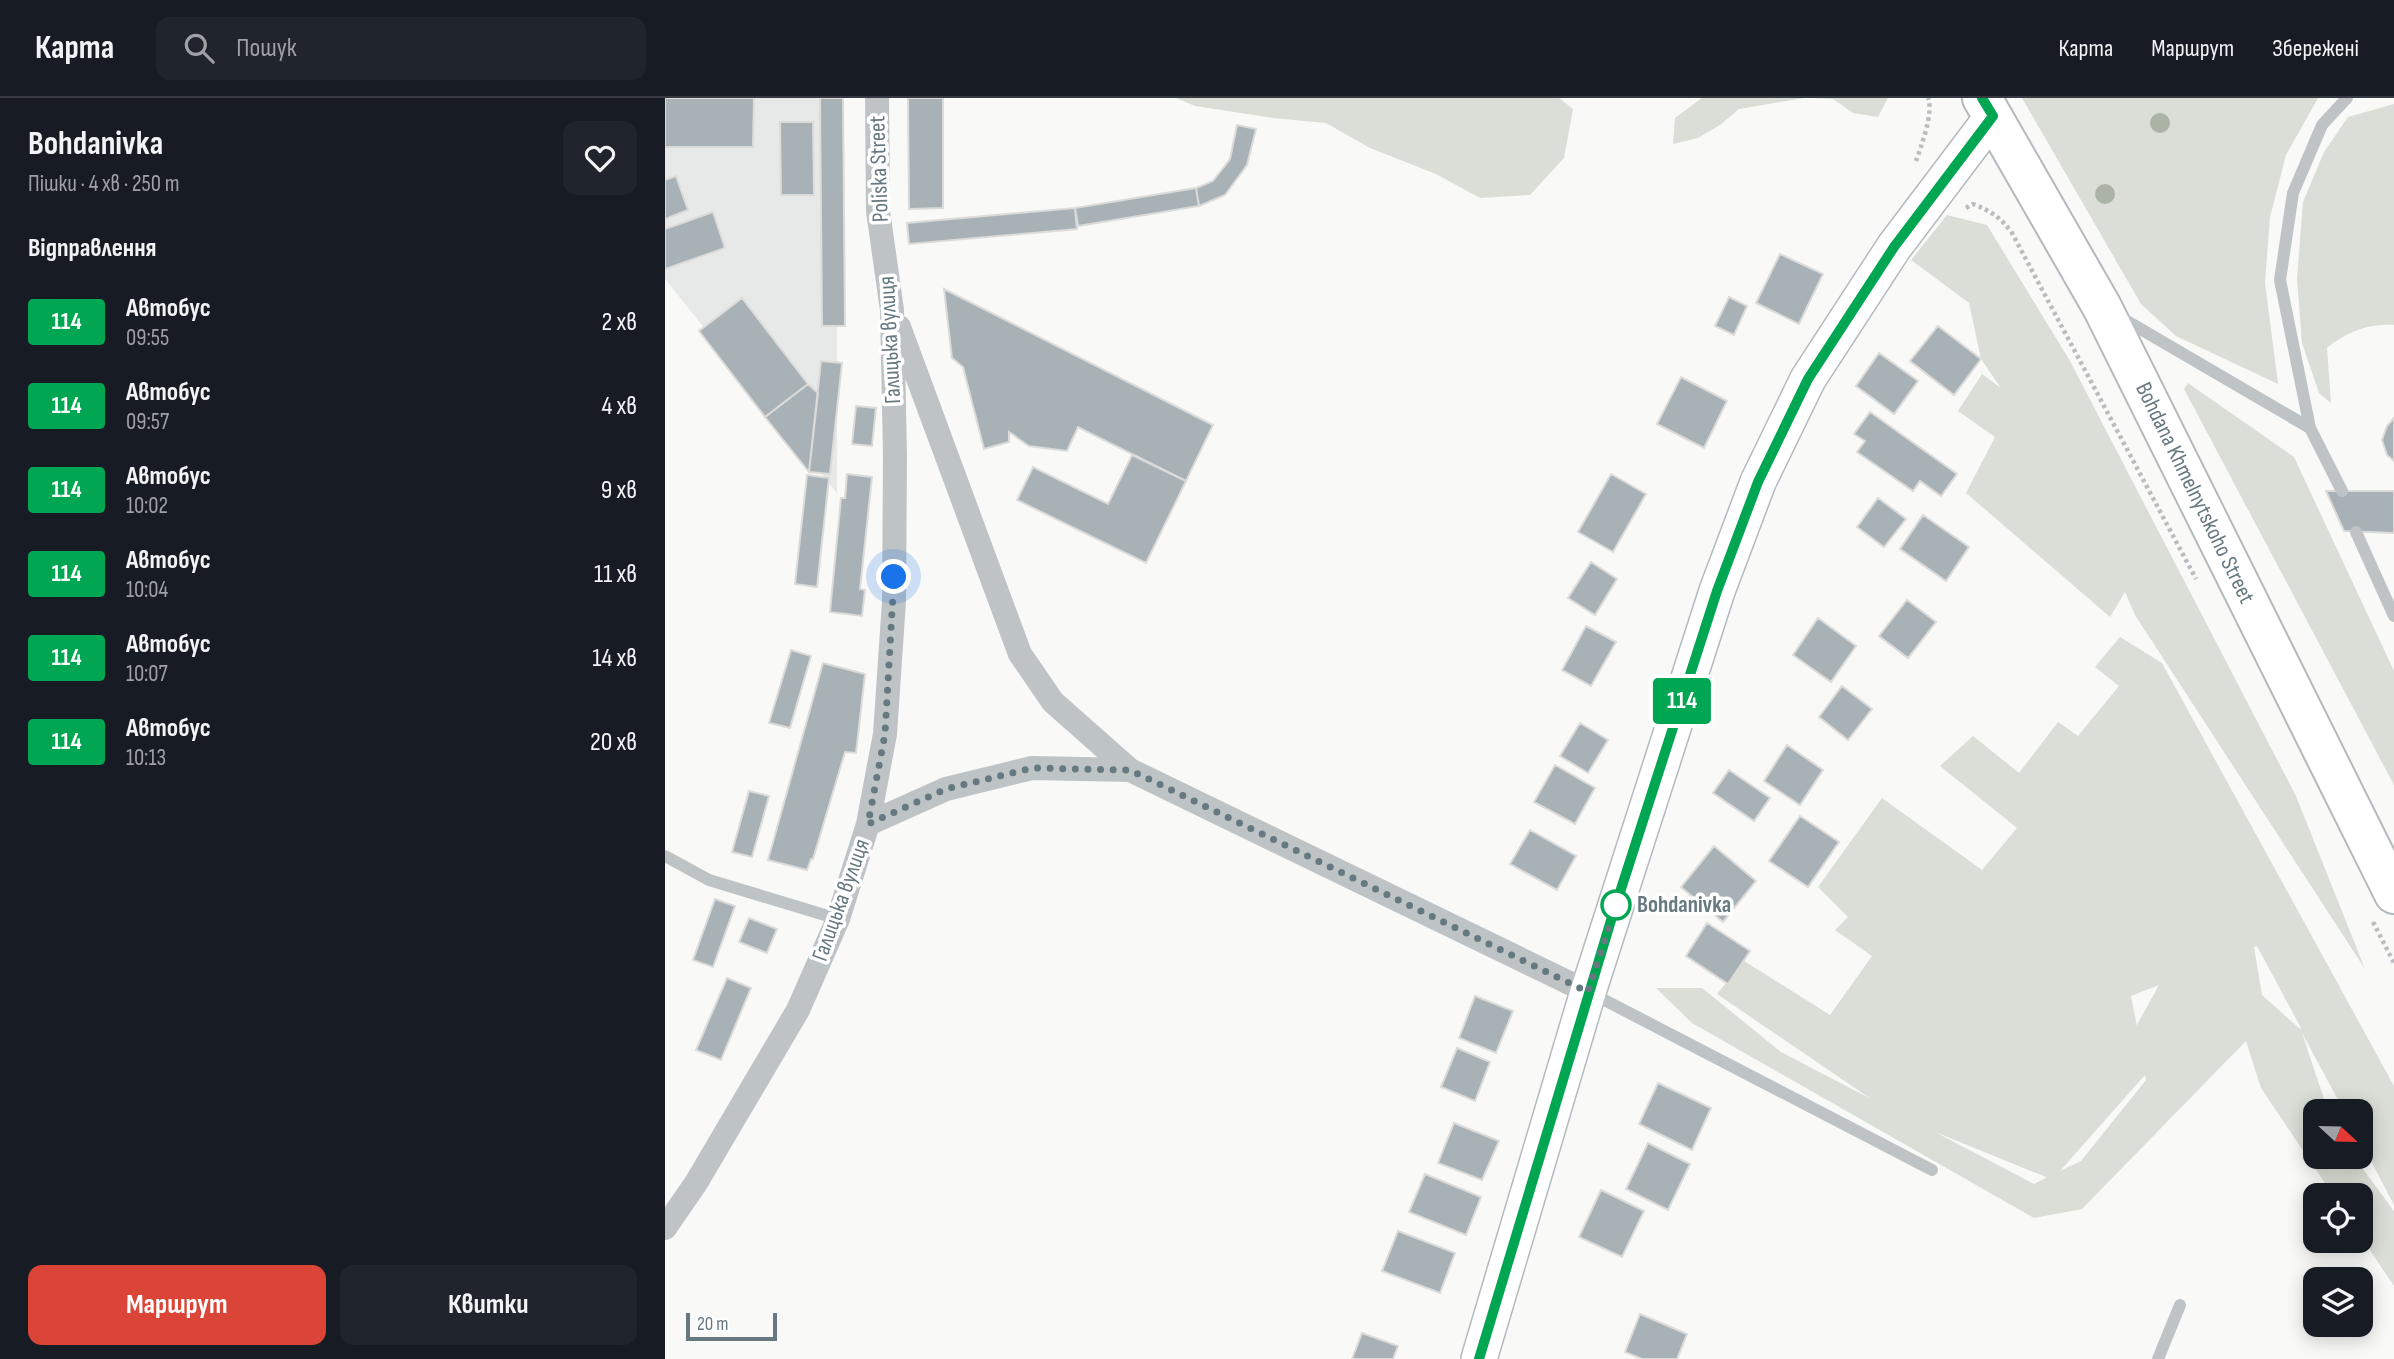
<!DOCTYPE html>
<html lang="uk">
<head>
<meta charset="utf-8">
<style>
  body { margin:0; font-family:"Sofia Sans Condensed",sans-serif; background:#20242c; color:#f1f3f6; height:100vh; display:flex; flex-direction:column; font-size:26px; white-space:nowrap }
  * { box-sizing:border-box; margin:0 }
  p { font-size:23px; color:#9ea1a6 }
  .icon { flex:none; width:38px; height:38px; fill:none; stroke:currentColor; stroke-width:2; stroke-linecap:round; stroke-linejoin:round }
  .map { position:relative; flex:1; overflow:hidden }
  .details { display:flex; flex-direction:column; background:#171b24; width:665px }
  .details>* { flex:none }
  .badge { padding:0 14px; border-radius:5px; font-size:24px; line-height:46px }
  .needle { width:46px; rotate:112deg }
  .controls { position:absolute; left:1638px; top:1001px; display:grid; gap:14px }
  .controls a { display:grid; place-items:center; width:70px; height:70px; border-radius:14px; background:#171b24; box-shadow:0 4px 18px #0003; font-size:35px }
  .scale { position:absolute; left:21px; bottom:18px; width:91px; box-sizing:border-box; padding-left:7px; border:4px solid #667980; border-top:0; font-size:19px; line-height:24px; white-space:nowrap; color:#667980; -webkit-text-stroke:5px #fff; paint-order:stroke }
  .you { position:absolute; width:35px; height:35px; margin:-18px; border:5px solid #fff; border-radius:50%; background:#1a73e8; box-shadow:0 0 0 10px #1a73e833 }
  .map>.badge { position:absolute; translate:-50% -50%; box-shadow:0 0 0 4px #fff }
  h2 { padding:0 28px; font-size:26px; line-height:63px }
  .round { display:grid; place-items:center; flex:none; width:74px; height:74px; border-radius:14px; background:#20242c }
  .head { display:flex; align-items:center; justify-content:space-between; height:119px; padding:0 28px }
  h1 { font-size:33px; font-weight:700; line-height:52px }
  .primary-button { display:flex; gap:14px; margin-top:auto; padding:14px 28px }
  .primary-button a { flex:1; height:80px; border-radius:14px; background:#da4537; color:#fff; font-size:28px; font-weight:700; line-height:80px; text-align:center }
  .primary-button a+a { background:#20242c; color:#f1f3f6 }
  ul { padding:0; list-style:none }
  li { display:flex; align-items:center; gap:21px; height:84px; padding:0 28px }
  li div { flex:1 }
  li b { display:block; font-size:26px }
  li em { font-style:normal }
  li .badge { min-width:77px; font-weight:700; text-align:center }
  header { display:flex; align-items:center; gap:42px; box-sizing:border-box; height:98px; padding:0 35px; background:#171b24; border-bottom:2px solid #363941 }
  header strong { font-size:33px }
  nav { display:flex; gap:38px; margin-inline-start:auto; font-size:24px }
  .search { width:490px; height:63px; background:#20242c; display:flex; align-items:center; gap:18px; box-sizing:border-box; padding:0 24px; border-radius:14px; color:#9ea1a6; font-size:26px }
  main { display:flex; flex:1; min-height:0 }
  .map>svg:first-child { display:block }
  .built { fill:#e7e9e8 }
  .green { fill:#daded6; fill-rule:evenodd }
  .building { fill:#a8b2b6; stroke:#dbdbd9; stroke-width:2 }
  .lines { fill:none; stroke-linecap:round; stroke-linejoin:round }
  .secondary-casing { stroke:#b3babd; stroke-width:38 }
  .highway-casing { stroke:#b4b9bb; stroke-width:42 }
  .path { stroke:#b9bdbf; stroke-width:4.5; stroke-dasharray:3.5 3.5; stroke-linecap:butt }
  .lane { stroke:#bec4c6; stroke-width:12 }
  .street { stroke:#bec4c6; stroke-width:24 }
  .secondary { stroke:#fff; stroke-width:35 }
  .highway { stroke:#fff; stroke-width:38 }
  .tree { fill:#abb3a7 }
  .line-casing { stroke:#fff; stroke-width:16 }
  .line { stroke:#00a651; stroke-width:10 }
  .walk { stroke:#667980; stroke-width:7; stroke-dasharray:0 12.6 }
  .stop-dot { fill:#fff; stroke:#00a651; stroke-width:3.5 }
  .labels { text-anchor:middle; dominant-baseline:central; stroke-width:7; stroke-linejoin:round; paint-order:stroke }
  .street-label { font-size:23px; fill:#667980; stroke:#fff }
  .stop-label { font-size:23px; font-weight:bold; fill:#667980; stroke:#fff; text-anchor:start }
</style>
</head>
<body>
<header>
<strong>Карта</strong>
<div class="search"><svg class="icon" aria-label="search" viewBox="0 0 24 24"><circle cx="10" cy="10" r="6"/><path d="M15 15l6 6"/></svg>Пошук</div>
<nav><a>Карта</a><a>Маршрут</a><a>Збережені</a></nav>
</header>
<main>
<section class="details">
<div class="head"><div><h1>Bohdanivka</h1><p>Пішки · 4 хв · 250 m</p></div><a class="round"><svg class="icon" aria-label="heart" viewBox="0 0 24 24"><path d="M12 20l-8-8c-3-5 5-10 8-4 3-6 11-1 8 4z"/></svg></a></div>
<h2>Відправлення</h2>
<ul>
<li><span class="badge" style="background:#00a651;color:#fff">114</span><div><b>Автобус</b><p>09:55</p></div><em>2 хв</em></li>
<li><span class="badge" style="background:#00a651;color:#fff">114</span><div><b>Автобус</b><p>09:57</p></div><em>4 хв</em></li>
<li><span class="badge" style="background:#00a651;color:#fff">114</span><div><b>Автобус</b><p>10:02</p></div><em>9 хв</em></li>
<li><span class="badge" style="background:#00a651;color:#fff">114</span><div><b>Автобус</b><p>10:04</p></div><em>11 хв</em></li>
<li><span class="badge" style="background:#00a651;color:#fff">114</span><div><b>Автобус</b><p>10:07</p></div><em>14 хв</em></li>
<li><span class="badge" style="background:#00a651;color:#fff">114</span><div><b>Автобус</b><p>10:13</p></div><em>20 хв</em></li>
</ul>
<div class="primary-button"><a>Маршрут</a><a>Квитки</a></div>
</section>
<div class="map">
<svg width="1729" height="1261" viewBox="0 0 1729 1261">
  <rect width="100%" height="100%" fill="#f9f9f7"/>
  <path class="built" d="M0,0H172V395L0,181Z"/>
  <path class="green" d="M511,0H894L908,11L899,60L865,97L815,100L771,76L705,50L661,25L608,20L530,8Z
    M1037,0H1139L1074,11L1055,27L1033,40L1008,46L1010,20Z
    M1147,0H1223L1213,19L1188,15L1168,1Z
    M1357,0H1653L1621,57L1605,119L1600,185L1613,286L1511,238L1476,206Z
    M1729,6V227C1704,225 1681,234 1662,250L1666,305L1654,295L1637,245L1632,181L1638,104L1659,54L1683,19Z
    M1282,117L1322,127L1405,263L1631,698L1700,871L1470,517L1460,494L1445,519L1301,395L1330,339L1293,313L1317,276L1336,290L1316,261L1304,205L1246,162Z
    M1523,285L1629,359L1729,573V687L1519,291Z
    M1455,539L1497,565L1729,988V1107L1696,1044V1013H1679L1637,935L1663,1013H1650V1059H1689L1729,1113V1188L1696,1139V1097H1668L1596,990L1581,943L1417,1111L1369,1120L1027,925L991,890H1037L1116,954L1206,1001L1052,896L1079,863L1165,917L1207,858L1170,832L1183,819L1153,789L1217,700L1317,772L1352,730L1275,668L1308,638L1354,675L1393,624L1413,638L1454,588L1430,569ZM1592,848L1636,930L1635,931L1597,897L1589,849ZM1494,887L1473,925L1472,928L1466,898ZM1480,977L1481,982L1416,1063L1395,1073ZM1270,1034L1381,1079V1080L1369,1086Z"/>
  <path class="building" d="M0,0H89L88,49H0Z
    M155,0H178L180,228H157Z
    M243,0H278V110L244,111Z
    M115,24H148L149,97H116Z
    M572,27L591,31L582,67L560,97L534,108L531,90L548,83L565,61Z
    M11,78L23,112L0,121V82Z
    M531,90L534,108L413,128L410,110Z
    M410,110L412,131L244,146L242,125Z
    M48,114L60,150L0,171V131Z
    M1115,156L1158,176L1134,226L1091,205Z
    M279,191L548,327L521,383L413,329L402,353L364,348L344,334V344L319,351L298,269L287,260Z
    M1064,199L1082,208L1069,237L1050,228Z
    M77,200L143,286L100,319L34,233Z
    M1273,228L1316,261L1289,297L1245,263Z
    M1214,255L1253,283L1229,316L1191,288Z
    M156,263L177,265L165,376L144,374Z
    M1016,279L1062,303L1039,350L992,326Z
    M143,286L153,295L144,374L100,319Z
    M191,308L211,310L207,348L187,346Z
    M1205,314L1292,376L1276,398L1255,383L1248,393L1192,354L1200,343L1189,336Z
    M1729,320V363L1722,357L1717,342L1722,328Z
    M467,357L521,383L481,465L352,402L368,369L443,406Z
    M182,376L207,379L195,491L200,492L197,518L165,514L176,400H180Z
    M946,376L981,396L948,454L913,434Z
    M142,377L164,380L152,489L130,486Z
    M1661,393H1729V435L1679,433Z
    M1213,400L1241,421L1219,449L1192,429Z
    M1258,417L1304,449L1281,483L1235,451Z
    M926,464L952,481L930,517L903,500Z
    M1242,502L1271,524L1243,560L1214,538Z
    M1153,520L1191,548L1166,584L1128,557Z
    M921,528L951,544L926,588L897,572Z
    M126,552L146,558L125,630L104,625Z
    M158,565L200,576L191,655L180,654L148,761H146L142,772L103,762Z
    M1177,588L1207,611L1183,642L1154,619Z
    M915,625L943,642L923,675L895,658Z
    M1122,647L1158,672L1135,707L1099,683Z
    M890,667L930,690L910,726L869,704Z
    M1064,672L1105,700L1089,723L1048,695Z
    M84,693L104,698L87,759L67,754Z
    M1135,718L1174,744L1143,789L1104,763Z
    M865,732L911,758L892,792L845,766Z
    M1049,748L1091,783L1058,824L1016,789Z
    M50,801L70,808L48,869L28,862Z
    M84,820L112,831L102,855L74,844Z
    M1042,825L1085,853L1063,886L1021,858Z
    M62,880L86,890L56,962L31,952Z
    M810,898L848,913L831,955L794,940Z
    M792,950L825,964L810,1003L776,989Z
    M993,985L1046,1010L1027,1052L974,1026Z
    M789,1025L834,1043L817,1082L773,1065Z
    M983,1045L1025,1066L1003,1112L961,1091Z
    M760,1076L816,1099L801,1137L744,1114Z
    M936,1092L979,1113L957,1159L914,1139Z
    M733,1133L790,1155L775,1195L717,1173Z
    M975,1216L1022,1236L1012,1261H977L960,1254Z
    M697,1235L733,1248L728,1261H687Z"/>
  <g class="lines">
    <g class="secondary-casing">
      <path id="secondary" d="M814,1261L923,894L1052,493L1093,384L1143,281L1229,149L1328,18"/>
    </g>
    <g class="highway-casing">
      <path id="highway" d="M1317,0L1437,209L1729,796"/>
    </g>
    <path class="path" d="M1251,63C1256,49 1269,14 1263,0
      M1301,110L1308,106C1326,113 1336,120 1347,135L1531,481
      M1708,824L1729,865"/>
    <path class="lane" d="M1455,219L1645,330
      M1677,393L1645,330L1615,182L1628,95L1657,27L1682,0
      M1691,434L1729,518
      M0,758L44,782L173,821
      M924,894L1267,1072
      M1493,1261L1515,1207"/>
    <path class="street" d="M234,229L355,556L388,604L465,672L923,894
      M203,726L281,691L367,670L465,672
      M0,1130L31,1085L133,912L173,821L203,726L220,636L229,503L230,358L227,212L213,113L212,0"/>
    <use href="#secondary" class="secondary"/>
    <use href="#highway" class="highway"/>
  </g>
  <g class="tree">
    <circle cx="1495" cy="25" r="10"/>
    <circle cx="1440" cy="96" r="10"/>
  </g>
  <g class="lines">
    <g class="line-casing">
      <path id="line" d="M814,1261L947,819L1052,493L1093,384L1143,281L1229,149L1328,18L1317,0"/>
    </g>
    <use href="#line" class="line"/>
    <path class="walk" d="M229,479L220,636L203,726L281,691L367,670L465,672L923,894L951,807"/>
  </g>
  <circle class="stop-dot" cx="951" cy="807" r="14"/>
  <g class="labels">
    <g class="street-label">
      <text transform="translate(214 71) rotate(-92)">Poliska Street</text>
      <text transform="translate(225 242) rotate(-93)">Галицька вулиця</text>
      <text transform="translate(1530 395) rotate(64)">Bohdana Khmelnytskoho Street</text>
      <text transform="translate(176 802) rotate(-70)">Галицька вулиця</text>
    </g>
    <g class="stop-label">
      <text x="972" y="807">Bohdanivka</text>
    </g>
  </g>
</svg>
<div class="controls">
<a><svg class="needle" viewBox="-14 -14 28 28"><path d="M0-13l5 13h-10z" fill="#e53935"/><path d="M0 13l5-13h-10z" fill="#9ea1a6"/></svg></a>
<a><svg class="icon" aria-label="locate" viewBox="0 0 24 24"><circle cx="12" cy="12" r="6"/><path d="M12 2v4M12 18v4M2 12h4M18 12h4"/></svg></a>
<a><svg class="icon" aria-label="layers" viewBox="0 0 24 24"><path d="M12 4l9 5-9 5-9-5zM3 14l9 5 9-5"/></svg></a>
</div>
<div class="scale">20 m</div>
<div class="you" style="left:229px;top:479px"></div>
<b class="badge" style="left:1017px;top:603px;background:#00a651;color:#fff">114</b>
</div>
</main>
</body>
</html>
